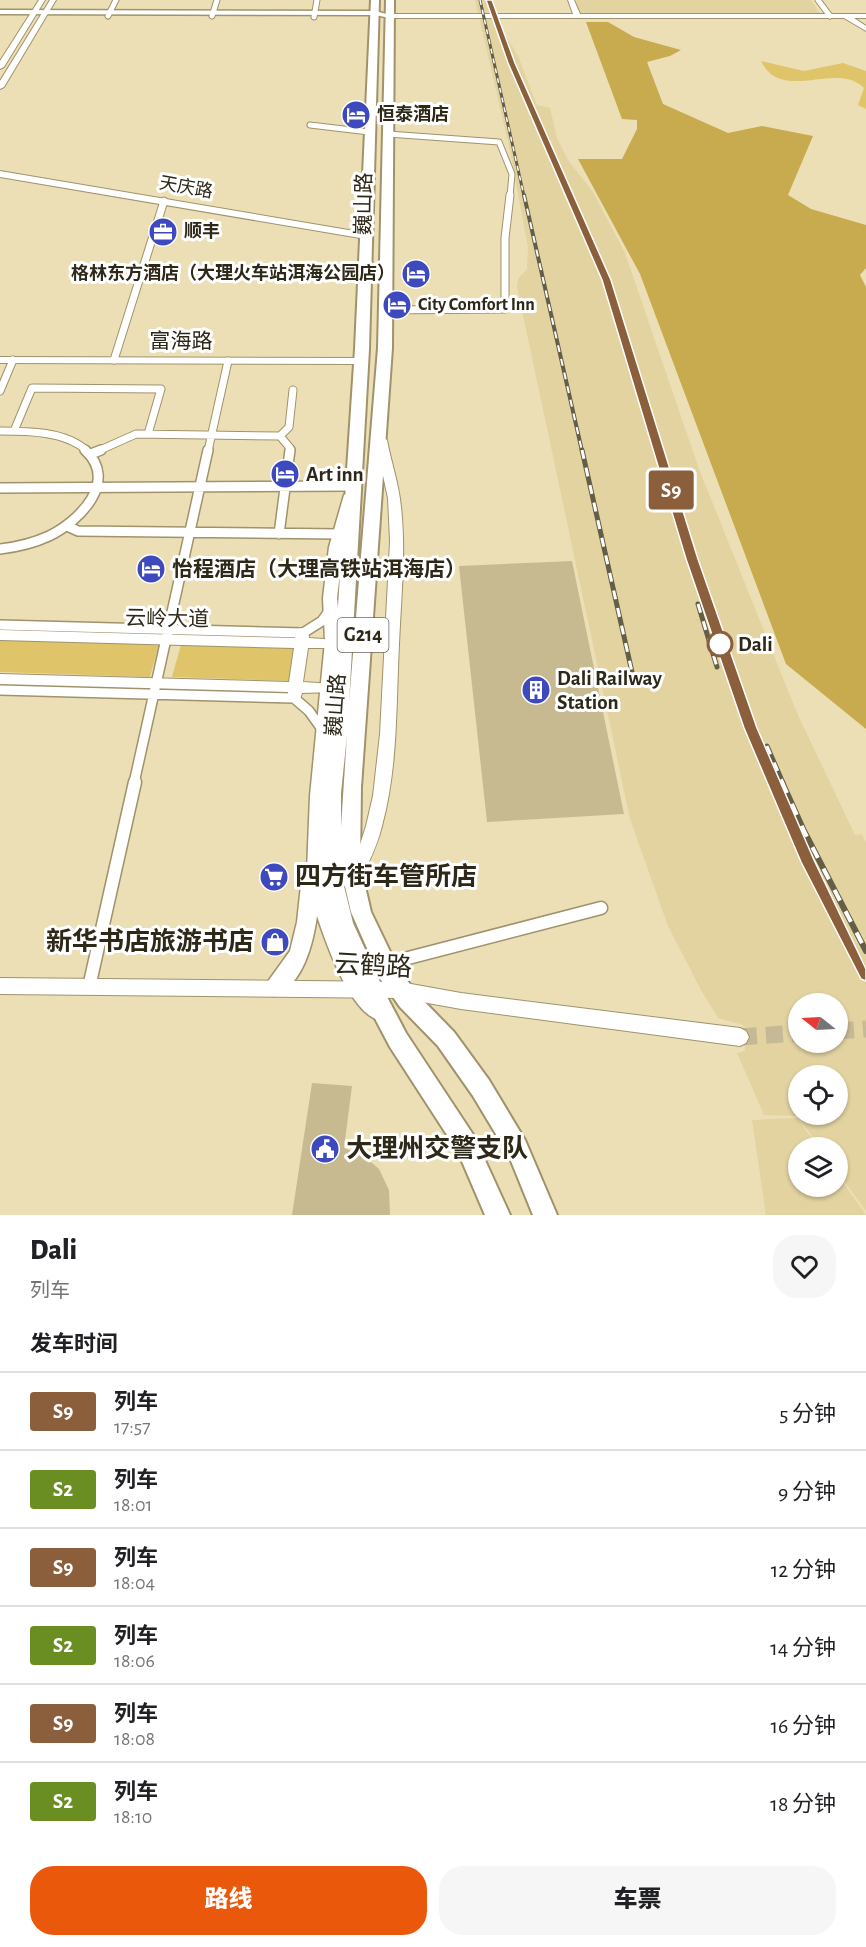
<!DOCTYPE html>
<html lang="zh">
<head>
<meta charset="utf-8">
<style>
  body { margin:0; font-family:"Alegreya Sans","Noto Sans SC",sans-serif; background:#f6f6f6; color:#202124; height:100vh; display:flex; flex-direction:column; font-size:22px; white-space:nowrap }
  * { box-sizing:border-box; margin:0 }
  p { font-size:20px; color:#757577 }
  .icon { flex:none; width:33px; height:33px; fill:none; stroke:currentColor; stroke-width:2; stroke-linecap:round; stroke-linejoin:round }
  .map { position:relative; height:1215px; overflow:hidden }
  .details { display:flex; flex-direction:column; background:#fff; flex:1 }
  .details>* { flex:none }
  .badge { padding:0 12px; border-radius:4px; font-size:21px; line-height:39px }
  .needle { width:39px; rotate:288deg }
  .buttons { position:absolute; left:788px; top:993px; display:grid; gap:12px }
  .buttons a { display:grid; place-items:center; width:60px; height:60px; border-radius:50%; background:#fff; box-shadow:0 2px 4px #0004; font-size:30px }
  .map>.badge { position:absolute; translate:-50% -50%; box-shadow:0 0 0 3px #fff }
  h2 { padding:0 30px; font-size:22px; line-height:54px }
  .round { display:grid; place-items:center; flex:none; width:63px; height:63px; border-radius:24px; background:#f6f6f6 }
  .headline { display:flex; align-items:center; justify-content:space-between; height:102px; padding:0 30px }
  h1 { font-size:28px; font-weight:800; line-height:45px }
  .primary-button { display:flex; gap:12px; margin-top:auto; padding:12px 30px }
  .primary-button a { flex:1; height:69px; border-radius:24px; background:#ea580c; color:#fff; font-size:24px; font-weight:800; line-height:69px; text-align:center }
  .primary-button a+a { background:#f6f6f6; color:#202124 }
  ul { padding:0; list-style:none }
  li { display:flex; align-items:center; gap:18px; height:78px; padding:0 30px; border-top:2px solid #e0e0e0 }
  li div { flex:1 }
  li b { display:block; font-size:22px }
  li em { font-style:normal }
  li .badge { min-width:66px; font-weight:700; text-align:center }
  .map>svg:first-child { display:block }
  .built { fill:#e3d3a1; fill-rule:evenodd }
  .green { fill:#dfc46a }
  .forest { fill:#c7ab4e }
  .building { fill:#c7ba91 }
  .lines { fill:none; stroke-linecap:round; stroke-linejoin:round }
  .secondary-tunnel { stroke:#c6ba96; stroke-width:17; stroke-dasharray:17 9; stroke-linecap:butt }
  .street-far3-casing { stroke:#a0936b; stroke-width:7 }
  .street-far2-casing { stroke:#a0936b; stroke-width:9 }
  .street-far1-casing { stroke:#a0936b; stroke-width:12 }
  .street-casing { stroke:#a0936b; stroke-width:15 }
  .secondary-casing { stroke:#a0936b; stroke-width:2 }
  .primary-casing { stroke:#a0936b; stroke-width:3 }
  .highway-casing { stroke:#a0936b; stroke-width:4 }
  .street-far3 { stroke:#fff; stroke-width:5 }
  .street-far2 { stroke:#fff; stroke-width:7 }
  .street-far1 { stroke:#fff; stroke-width:9 }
  .street { stroke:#fff; stroke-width:12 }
  .secondary { fill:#fff; fill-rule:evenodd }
  .primary { fill:#fff; fill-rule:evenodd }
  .highway { fill:#fff; fill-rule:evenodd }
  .rail-far3-casing { stroke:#655e46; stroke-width:3 }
  .rail-far2-casing { stroke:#655e46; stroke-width:4 }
  .rail-far1-casing { stroke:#655e46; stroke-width:5 }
  .rail-casing { stroke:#655e46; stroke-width:6 }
  .rail-far3 { stroke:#fff; stroke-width:1.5; stroke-dasharray:5; stroke-linecap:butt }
  .rail-far2 { stroke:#fff; stroke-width:2; stroke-dasharray:7; stroke-linecap:butt }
  .rail-far1 { stroke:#fff; stroke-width:3; stroke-dasharray:9; stroke-linecap:butt }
  .rail { stroke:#fff; stroke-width:4; stroke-dasharray:12; stroke-linecap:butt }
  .line { fill:#8b5e3c; stroke:#fff; stroke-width:1.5 }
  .stop-dot { fill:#fff; stroke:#8b5e3c; stroke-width:3 }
  .labels { text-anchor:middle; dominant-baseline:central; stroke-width:6; stroke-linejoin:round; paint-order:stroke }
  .far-poi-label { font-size:18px; font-weight:bold; fill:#2d2818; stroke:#fff; text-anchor:start }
  .far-street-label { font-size:18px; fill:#2d2818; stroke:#fff }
  .shield { fill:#fff; stroke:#6c685d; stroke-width:1.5 }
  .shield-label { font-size:20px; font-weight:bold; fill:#2d2818 }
  .street-label { font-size:21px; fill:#2d2818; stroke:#fff }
  .poi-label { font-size:21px; font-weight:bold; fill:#2d2818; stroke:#fff; text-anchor:start }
  .stop-label { font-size:21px; font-weight:bold; fill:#2d2818; stroke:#fff; text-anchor:start }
  .near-poi-label { font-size:26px; font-weight:bold; fill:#2d2818; stroke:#fff; text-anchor:start }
  .near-street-label { font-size:26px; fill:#2d2818; stroke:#fff }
</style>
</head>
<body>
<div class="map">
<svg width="866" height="1215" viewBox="0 0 866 1215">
  <rect width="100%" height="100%" fill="#ecdfb5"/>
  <path class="built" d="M475,0H492L497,21L518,56L537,105L550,108L557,138L568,160L593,192L625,253L699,469L797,713L855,835L862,834L866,843V1211L837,1171V1148L820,1147L797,1116L764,1115L737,1053L745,1051L743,1025L718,1018L702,992L668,926L630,819L517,287L518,279L527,269L528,247L509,146ZM798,1004H837V1042H798ZM798,1076H837V1114H798Z
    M576,0H811L820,14H579Z
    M797,1118L818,1147L798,1148V1186H837V1174L866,1215H766L752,1120Z"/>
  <path class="green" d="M761,61L804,71L843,63L866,71V109L858,105L864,88C837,60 782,104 761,61Z
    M0,636L160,641L150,677L0,672Z
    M182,641L296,645L290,681L172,677Z"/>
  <path class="forest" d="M586,22H608L634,37L681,50L670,56L647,62L663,104L728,133L762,126L813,136L788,195L811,209L866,225V268L860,275L866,287V729L786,664L640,274L578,159H622L637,129V120L622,119Z"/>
  <path class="building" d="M572,561L624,814L487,822L459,566Z
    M312,1083L352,1086L344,1148L363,1155L379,1169L389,1190L390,1215H292Z"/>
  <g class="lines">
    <path class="secondary-tunnel" d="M837,1031L866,1029
      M740,1037L798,1033"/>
    <g class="street-far3-casing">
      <path id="street-far3" d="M818,0L830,16
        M108,16L116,0
        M212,16L217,0
        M314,17L317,0
        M310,125L369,132
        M388,134L499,142L512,174L510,196"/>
    </g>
    <g class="street-far2-casing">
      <path id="street-far2" d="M385,310L505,309V238L510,195
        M114,360L164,201
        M0,391L13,360
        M0,431C27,431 66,431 87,451
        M14,431L32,388L161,389L148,434
        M280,436L289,427L293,390
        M98,451L136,434L280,436L290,448V451
        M208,451L228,361"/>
    </g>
    <g class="street-far1-casing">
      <path id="street-far1" d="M91,454L101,450
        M0,488L354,486
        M67,526L78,531L339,534
        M279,534L290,450
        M0,549C17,547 34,543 49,536C80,521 119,481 85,450
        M0,625L303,633L322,621L330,610
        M0,690L294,698L309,711L324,732
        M134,783L208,450"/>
    </g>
    <g class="street-casing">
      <path id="street" d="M385,964L601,908
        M89,987L135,782"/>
    </g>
    <g class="secondary-casing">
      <path id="secondary" d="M39,0H45L4,67L0,69V61Z
        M50,0H56L4,87L0,89V81Z
        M568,0H574L580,14H866V18H854L866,26V31L844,18H390L386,16L390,14H573Z
        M0,171L366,233L371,236L366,239L0,177Z
        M0,357L362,358L367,361L362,364L0,363Z
        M381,436L387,440C391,462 399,484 401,507C406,553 401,598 399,644C396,705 398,767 382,826C377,847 367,866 358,885L352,887L346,885L344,880L357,854L366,826L373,796L380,734L390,541L388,498L375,440Z
        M303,628L308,629L309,638L338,640L340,644L338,648H308L303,682L334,684L336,688L334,692L302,693L299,702H289L288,692L0,684V674L289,682L294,648L0,640V630L295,638L298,629Z
        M0,978L400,982L461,993L740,1028L746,1031L749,1037L746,1043L740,1046L461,1009L400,998L0,994Z"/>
    </g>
    <g class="primary-casing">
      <path id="primary" d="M0,10L375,11L394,16L390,18L375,15L0,14Z
        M351,491L358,495L343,547L337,598L341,641L328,796L325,871L333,911L348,952L362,977L386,1010L383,1017L376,1019C349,1009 326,943 317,916C313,944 303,985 274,996L267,993L264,987L290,951L297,922L302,876L307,870L310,796L325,641L323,598L329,547L344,495Z"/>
    </g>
    <g class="highway-casing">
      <path id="highway" d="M371,0H379L369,349L349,703L378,348L386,0H394L392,348L361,787L360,865L371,912L397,966L416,993L454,1032L489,1080L525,1140L557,1215H533L509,1156L473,1096L438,1046L400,1007L381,980L351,912L341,869V874L353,923L386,995L406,1033L474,1136L510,1215H485L458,1152L390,1047L370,1009L333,923L321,874L323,793L331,712L355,349ZM347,735L341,827V793Z"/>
    </g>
    <use href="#street-far3" class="street-far3"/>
    <use href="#street-far2" class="street-far2"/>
    <use href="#street-far1" class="street-far1"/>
    <use href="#street" class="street"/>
    <use href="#secondary" class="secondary"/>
    <use href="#primary" class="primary"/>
    <use href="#highway" class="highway"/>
    <g class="rail-far3-casing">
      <path id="rail-far3" d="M480,0L524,196
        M489,0L514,69L571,196"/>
    </g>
    <g class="rail-far2-casing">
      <path id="rail-far2" d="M524,195L582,451
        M571,195L616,306L661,451"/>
    </g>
    <g class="rail-far1-casing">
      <path id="rail-far1" d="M582,450L632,672
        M660,450L709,611L774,783
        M698,604L717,667
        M767,746L783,783"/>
    </g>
    <g class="rail-casing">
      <path id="rail" d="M773,782L814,873L866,974
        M782,782L804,831L866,951"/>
    </g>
    <use href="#rail-far3" class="rail-far3"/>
    <use href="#rail-far2" class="rail-far2"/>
    <use href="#rail-far1" class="rail-far1"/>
    <use href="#rail" class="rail"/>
  </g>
  <path class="line" d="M486,0H492L515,63L611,280L698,559L757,728L814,860L866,969V981L861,979L801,862L744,728L686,559L602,280L508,63Z"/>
  <defs>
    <g id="hotel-disc" transform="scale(1.5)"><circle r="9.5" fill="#3d49bd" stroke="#fff"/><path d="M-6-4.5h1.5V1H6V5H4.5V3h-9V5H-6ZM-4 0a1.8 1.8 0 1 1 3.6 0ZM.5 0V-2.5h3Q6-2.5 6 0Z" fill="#fff"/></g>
    <g id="office-disc" transform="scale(1.5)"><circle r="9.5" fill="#3d49bd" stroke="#fff"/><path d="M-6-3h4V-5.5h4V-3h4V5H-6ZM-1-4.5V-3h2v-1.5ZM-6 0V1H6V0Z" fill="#fff"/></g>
    <g id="building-disc" transform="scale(1.5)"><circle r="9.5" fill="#3d49bd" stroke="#fff"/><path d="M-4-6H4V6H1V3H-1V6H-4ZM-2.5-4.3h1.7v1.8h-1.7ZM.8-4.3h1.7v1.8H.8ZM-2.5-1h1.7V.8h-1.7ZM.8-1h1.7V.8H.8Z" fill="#fff"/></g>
    <g id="supermarket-disc" transform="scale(1.5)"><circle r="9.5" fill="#3d49bd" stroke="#fff"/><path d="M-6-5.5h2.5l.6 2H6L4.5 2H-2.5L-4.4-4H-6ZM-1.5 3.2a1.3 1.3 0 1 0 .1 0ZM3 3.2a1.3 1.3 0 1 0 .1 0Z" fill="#fff"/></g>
    <g id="shop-disc" transform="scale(1.5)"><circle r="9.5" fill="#3d49bd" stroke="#fff"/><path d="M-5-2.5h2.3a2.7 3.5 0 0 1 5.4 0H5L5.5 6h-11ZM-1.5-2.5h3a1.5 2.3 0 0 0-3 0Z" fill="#fff"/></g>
    <g id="civic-disc" transform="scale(1.5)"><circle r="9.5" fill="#3d49bd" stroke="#fff"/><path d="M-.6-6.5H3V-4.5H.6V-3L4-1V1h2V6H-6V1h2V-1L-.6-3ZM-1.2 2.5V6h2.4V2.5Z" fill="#fff"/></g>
  </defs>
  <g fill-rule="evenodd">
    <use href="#hotel-disc" x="356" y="115"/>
    <use href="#office-disc" x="163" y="232"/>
    <use href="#hotel-disc" x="416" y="274"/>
    <use href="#hotel-disc" x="397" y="305"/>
    <use href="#hotel-disc" x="285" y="474"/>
    <use href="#hotel-disc" x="151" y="569"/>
    <use href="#building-disc" x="536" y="690"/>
    <use href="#supermarket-disc" x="274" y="877"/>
    <use href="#shop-disc" x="275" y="942"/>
    <use href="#civic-disc" x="325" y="1149"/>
  </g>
  <circle class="stop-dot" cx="720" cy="644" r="12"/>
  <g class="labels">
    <g class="far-poi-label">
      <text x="377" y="115">恒泰酒店</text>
      <text x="184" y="232">顺丰</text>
      <text x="395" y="274" text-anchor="end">格林东方酒店（大理火车站洱海公园店）</text>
      <text x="418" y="305">City Comfort Inn</text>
    </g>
    <g class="far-street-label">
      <text transform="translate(186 188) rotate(10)">天庆路</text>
    </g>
    <rect class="shield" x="337.5" y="618" width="51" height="34" rx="4.5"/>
    <g class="shield-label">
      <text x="363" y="635">G214</text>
    </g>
    <g class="street-label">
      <text transform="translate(364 204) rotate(-89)">巍山路</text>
      <text x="181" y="341">富海路</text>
      <text transform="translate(167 619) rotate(1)">云岭大道</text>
      <text transform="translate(336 705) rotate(-86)">巍山路</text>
    </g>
    <g class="poi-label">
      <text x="306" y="474">Art inn</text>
      <text x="172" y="569">怡程酒店（大理高铁站洱海店）</text>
      <text x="557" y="678">Dali Railway<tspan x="557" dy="24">Station</tspan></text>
    </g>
    <g class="stop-label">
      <text x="738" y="644">Dali</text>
    </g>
    <g class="near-poi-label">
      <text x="295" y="877">四方街车管所店</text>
      <text x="254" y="942" text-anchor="end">新华书店旅游书店</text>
      <text x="346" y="1149">大理州交警支队</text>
    </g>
    <g class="near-street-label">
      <text transform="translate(373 966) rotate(3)">云鹤路</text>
    </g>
  </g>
</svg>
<div class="buttons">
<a><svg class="needle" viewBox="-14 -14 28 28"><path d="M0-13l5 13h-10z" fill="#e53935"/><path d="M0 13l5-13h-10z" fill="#757577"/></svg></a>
<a><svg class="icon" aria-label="locate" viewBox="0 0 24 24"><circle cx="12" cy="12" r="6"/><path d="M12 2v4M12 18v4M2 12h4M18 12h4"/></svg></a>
<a><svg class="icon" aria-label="layers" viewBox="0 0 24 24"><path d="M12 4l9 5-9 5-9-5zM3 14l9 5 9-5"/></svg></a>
</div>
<b class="badge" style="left:671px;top:490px;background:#8b5e3c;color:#fff">S9</b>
</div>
<section class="details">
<div class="headline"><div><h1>Dali</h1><p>列车</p></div><a class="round"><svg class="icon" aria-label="heart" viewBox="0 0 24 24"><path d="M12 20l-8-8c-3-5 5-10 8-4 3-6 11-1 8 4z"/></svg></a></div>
<h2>发车时间</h2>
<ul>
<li><span class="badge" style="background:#8b5e3c;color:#fff">S9</span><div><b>列车</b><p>17:57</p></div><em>5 分钟</em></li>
<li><span class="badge" style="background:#6b8e23;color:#fff">S2</span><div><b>列车</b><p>18:01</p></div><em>9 分钟</em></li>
<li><span class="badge" style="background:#8b5e3c;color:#fff">S9</span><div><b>列车</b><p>18:04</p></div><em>12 分钟</em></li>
<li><span class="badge" style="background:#6b8e23;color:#fff">S2</span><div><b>列车</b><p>18:06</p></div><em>14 分钟</em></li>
<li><span class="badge" style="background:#8b5e3c;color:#fff">S9</span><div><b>列车</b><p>18:08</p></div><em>16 分钟</em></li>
<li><span class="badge" style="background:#6b8e23;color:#fff">S2</span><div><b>列车</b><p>18:10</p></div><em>18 分钟</em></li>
</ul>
<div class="primary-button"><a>路线</a><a>车票</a></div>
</section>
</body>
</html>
